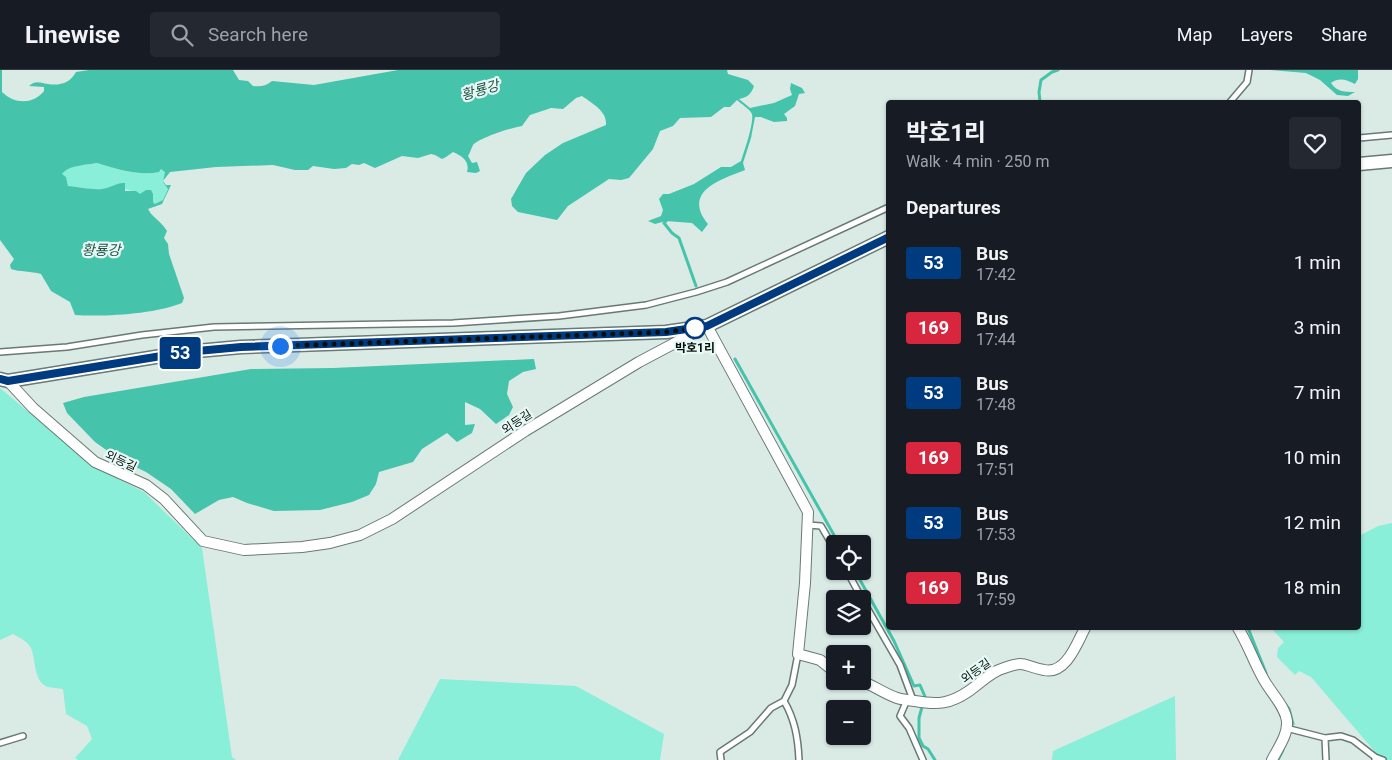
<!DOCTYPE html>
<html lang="en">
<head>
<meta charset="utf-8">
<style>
  body { margin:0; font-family:Roboto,"Noto Sans KR",sans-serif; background:#242831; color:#f1f3f6; height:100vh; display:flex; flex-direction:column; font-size:19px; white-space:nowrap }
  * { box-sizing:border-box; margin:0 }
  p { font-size:16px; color:#9ea1a6 }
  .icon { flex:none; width:28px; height:28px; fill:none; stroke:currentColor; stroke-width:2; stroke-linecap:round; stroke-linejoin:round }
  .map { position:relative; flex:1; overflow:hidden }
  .details { position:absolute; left:886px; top:30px; width:475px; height:530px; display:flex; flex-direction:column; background:#171b24; border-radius:5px; box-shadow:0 1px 4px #0004 }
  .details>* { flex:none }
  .badge { padding:0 10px; border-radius:4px; font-size:18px; line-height:32px }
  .controls { position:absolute; left:826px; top:465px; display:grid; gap:10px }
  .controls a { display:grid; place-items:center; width:45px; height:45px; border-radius:5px; background:#171b24; box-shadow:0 1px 4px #0004; font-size:25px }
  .you { position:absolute; width:25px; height:25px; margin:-12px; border:4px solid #fff; border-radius:50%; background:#1a73e8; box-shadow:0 0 0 8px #1a73e833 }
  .map>.badge { position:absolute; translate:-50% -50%; box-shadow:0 0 0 2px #fff }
  h2 { padding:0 20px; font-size:19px; line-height:45px }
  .round { display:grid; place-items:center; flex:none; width:52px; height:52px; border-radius:5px; background:#242831 }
  .head { display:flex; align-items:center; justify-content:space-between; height:85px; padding:0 20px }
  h1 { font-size:24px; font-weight:700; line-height:38px }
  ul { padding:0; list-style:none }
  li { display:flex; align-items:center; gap:15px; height:65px; padding:0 20px }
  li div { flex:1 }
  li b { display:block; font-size:19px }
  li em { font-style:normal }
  li .badge { min-width:55px; font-weight:700; text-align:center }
  header { display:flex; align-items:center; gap:30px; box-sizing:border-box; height:70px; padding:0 25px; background:#171b24; border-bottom:1px solid #363941 }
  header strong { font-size:24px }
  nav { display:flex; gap:28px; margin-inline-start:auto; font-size:18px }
  .search { width:350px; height:45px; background:#242831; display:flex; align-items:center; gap:12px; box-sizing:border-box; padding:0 18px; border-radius:5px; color:#9ea1a6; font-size:19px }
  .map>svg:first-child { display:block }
  .green { fill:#89efd8 }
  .water { fill:#45c3ab; fill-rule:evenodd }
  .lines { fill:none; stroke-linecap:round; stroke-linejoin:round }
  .stream { stroke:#45c3ab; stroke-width:3 }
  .service-casing { stroke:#697975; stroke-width:8 }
  .minor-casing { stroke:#697975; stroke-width:12 }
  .tertiary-casing { stroke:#697975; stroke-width:15 }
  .service { stroke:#fff; stroke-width:5 }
  .minor { stroke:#fff; stroke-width:10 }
  .tertiary { stroke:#fff; stroke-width:12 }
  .line-casing { stroke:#fff; stroke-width:11 }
  .line { stroke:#003b80; stroke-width:8 }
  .walk { stroke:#090f0d; stroke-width:5; stroke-dasharray:0 9 }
  .stop-dot { fill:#fff; stroke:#003b80; stroke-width:2.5 }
  .labels { text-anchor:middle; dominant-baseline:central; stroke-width:4.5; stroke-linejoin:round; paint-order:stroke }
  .stop-label { font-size:12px; font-weight:bold; fill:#090f0d; stroke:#e7f9f4 }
  .street-label { font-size:12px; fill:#090f0d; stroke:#e7f9f4 }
  .water-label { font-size:14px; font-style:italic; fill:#1c5045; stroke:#e7f9f4 }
</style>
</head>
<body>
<header>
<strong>Linewise</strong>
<div class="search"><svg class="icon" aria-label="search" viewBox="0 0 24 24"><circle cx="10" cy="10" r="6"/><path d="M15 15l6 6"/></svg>Search here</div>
<nav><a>Map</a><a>Layers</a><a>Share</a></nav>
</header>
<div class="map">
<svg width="1392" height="690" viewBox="0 0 1392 690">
  <rect width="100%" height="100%" fill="#daebe6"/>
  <path class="green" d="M97,93C116,99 139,106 159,102L161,99L166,102L163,112L168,119L163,130L155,134L153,132V124L146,120L140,125C130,117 113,119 101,119C90,120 79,117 68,116L66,107L61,104C69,95 86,94 97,93Z
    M0,318L93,396L144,422L202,478L232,687L236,690H78L75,688L92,669L87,656L66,644L63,619C58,618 52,618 48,617C33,612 36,589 31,578C27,571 20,568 13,564L0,570Z
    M1392,453V690H1382L1311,607L1299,601L1295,605L1277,587L1278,578L1284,572L1271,558H1359V466L1378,456Z
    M440,609L576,616L664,664L660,690H398Z
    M1175,626L1176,690H1052L1053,681Z"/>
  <path class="water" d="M0,0H2V22C14,34 33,35 44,21V17L29,16C36,10 39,13 48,14C60,16 70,13 76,2L89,0H233L239,10L248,11L253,16C260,17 266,16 272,11L314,15L398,0H727L728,4L748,10L754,16C751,25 747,27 739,29L750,38L774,33L792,25L790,19L791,13L802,18L805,23L799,24L795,36L784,44L787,48V51L774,52L761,47H755L751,68L743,93L745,100C719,110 682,122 708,154L702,162L692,153L666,151L655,154L648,151L661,146L663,140L659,129L663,124H669L694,114L721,97H731L741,91C744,82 754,53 752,44C750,39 741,34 737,30L730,37H724L711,47L680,48L673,56L660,61L653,79L629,108L621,110L609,109L568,136L557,150L518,142L512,136L511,129L526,103L545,85L563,73L606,55C607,41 593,34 582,26L576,28L563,39L551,38L530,45L522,56C513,57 479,68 473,75C471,79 470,83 468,86L472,93L477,92L480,101L476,103L467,102C470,91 462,86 453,82L446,87L442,89L435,85L431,84L418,88L402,86L375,98L364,93L359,95L352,94L346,98L334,99L313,96L308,100H295L273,95L216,97L170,102L163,111L166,115H171L162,134L148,139C151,146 162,152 167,161L164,168L168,174L169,184L184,228L182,233C155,244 105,247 75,245L70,232L51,221L41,204C31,201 20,202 11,199L10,195L14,189L0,170ZM97,93C116,99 139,106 159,102L161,99L165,102L163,112L168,119L163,130L155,134L153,132V124L151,120H146L140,124L136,121H125V113C118,112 110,118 102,119C91,120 79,117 68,116L66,107L62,104C69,95 86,95 97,93Z
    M1270,0H1358V9L1355,14C1346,10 1340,7 1331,13C1337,22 1345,22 1355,22L1348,26L1337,25L1320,10L1306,3Z
    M534,289L536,299L523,302L509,311L507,324L513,337L509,345L496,354L480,339L465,332V355L475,354L472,363L457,372L447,363L422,379L413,392L379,402L376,414L369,425L352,432L320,440L274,441L247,433L233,427L219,430L195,444L171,419L146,402L119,389L95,372L67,343L63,333L84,327L251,299L333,298Z"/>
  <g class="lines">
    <path class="stream" d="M1040,32L1039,22L1041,10L1052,2L1058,0
      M669,148L664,153L672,163L679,168L696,216
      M735,289L839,474
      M855,501L894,571L914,616L920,615L926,629
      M1248,558L1266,603
      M1285,634L1289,639L1293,654
      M922,637L919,648V668L923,676L928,679L935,690
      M1278,690L1283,680"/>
    <g class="service-casing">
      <path id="service" d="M1230,32L1247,12L1249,0
        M1359,68L1392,65
        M0,282L67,277L142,265L214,257L453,253L559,246L646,235L696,222L727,212L889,137
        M808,455L821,456L835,480
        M847,501L862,529
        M862,529L900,595L913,630
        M907,630L900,646L909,658L923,690
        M784,631C795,650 798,668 799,690
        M1286,658L1325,668L1341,666L1353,670L1375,687V690
        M1325,668L1326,690
        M0,673L23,666
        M1375,687L1383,690
        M721,690L720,682L750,662L771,638L784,631L792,615L798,584"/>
    </g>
    <g class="minor-casing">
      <path id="minor" d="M8,311L33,338L95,392L146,415L164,429L203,471L244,480L302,477L330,473L360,465L392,449L525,361L639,292L707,256L808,442L805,513L798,584L820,590L835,602
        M1238,558C1248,574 1254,593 1264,610C1271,623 1285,636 1287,651C1288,665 1278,678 1272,690
        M848,611H849
        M862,611C874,616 885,624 897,628C903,630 909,630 915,631C938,635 950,634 969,621C981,613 990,602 1004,598C1026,590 1023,596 1044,600C1066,605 1077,573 1085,558"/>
    </g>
    <g class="tertiary-casing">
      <path id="tertiary" d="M1359,94L1392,91
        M0,309L8,311L186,282L241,277L666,262L707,256L889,167"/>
    </g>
    <use href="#service" class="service"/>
    <use href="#minor" class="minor"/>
    <use href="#tertiary" class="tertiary"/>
  </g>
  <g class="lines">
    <g class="line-casing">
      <path id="line" d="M0,309L8,311L186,282L241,277L666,262L707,256L889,167"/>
    </g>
    <use href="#line" class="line"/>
    <path class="walk" d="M280,276L666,262L695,258"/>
  </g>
  <circle class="stop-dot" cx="695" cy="258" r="10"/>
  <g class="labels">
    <g class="stop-label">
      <text x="695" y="278">박호1리</text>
    </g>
    <g class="street-label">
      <text transform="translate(517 352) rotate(-33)">외등길</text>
      <text transform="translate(121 391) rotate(25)">외등길</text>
      <text transform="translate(976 601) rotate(-35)">외등길</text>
    </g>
    <g class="water-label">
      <text transform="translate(480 20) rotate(-16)">황룡강</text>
      <text x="101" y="180">황룡강</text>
    </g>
  </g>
</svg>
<div class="controls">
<a><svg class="icon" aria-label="locate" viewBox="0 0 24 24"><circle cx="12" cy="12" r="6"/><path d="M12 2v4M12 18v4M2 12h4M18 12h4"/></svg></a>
<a><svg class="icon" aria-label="layers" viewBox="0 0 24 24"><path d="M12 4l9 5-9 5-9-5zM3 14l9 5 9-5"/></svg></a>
<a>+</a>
<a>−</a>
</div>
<div class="you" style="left:280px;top:276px"></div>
<b class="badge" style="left:180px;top:283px;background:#003b80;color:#fff">53</b>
<section class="details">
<div class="head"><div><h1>박호1리</h1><p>Walk · 4 min · 250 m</p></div><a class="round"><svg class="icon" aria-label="heart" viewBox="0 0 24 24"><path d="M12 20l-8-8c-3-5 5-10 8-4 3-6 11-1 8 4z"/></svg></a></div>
<h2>Departures</h2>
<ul>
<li><span class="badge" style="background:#003b80;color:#fff">53</span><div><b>Bus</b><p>17:42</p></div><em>1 min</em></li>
<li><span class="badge" style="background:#d7263d;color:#fff">169</span><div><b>Bus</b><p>17:44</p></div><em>3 min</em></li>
<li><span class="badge" style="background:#003b80;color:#fff">53</span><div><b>Bus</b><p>17:48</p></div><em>7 min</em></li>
<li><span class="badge" style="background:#d7263d;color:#fff">169</span><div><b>Bus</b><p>17:51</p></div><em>10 min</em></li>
<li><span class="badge" style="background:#003b80;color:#fff">53</span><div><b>Bus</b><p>17:53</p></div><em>12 min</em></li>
<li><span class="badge" style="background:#d7263d;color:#fff">169</span><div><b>Bus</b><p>17:59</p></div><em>18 min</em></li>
</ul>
</section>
</div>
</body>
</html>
